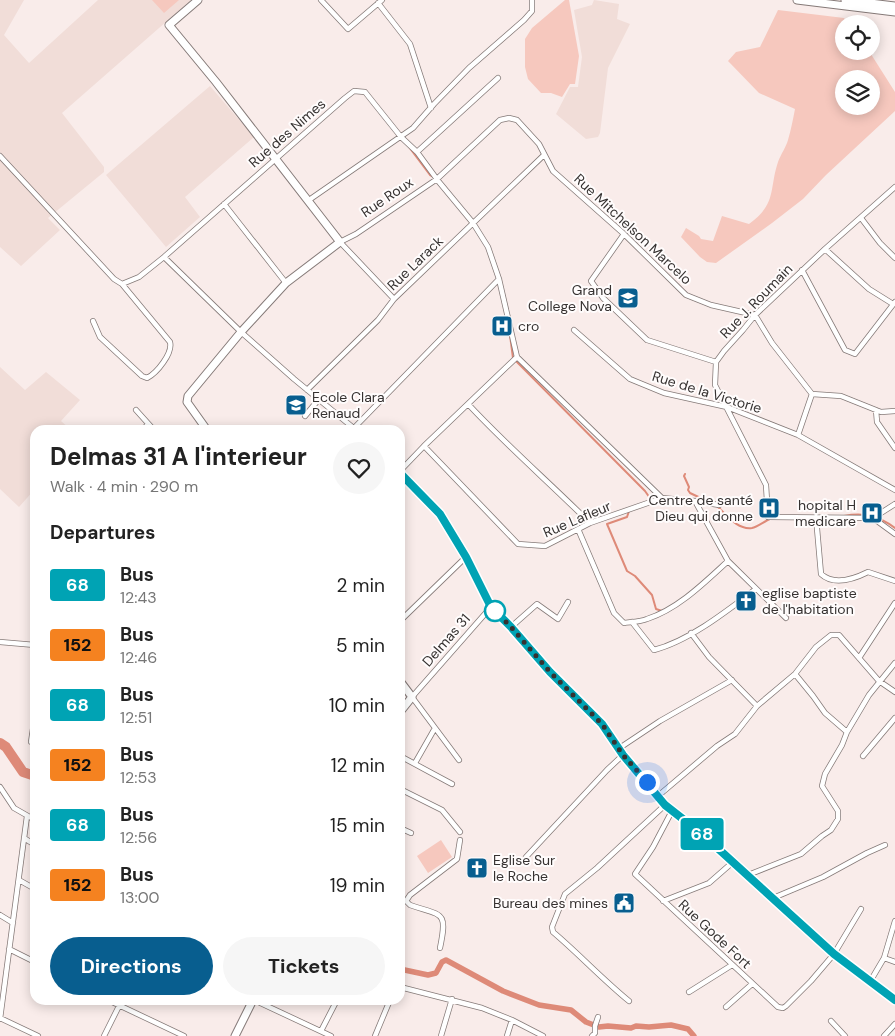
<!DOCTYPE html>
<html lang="en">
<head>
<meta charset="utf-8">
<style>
  body { margin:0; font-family:"DM Sans",sans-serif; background:#f6f6f6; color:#222; height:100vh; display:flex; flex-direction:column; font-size:19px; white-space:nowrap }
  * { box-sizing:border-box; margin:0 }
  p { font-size:16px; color:#767676 }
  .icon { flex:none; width:28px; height:28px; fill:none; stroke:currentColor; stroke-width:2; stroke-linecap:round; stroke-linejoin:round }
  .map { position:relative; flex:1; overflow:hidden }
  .drawer { position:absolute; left:30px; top:425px; width:375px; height:580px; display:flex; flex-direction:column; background:#fff; border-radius:15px; box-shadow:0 2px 12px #0003 }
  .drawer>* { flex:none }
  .badge { padding:0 10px; border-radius:4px; font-size:18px; line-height:32px }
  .controls { position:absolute; left:835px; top:15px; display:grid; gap:10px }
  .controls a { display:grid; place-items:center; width:45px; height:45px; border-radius:50%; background:#fff; box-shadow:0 2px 12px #0003; font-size:25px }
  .you { position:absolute; width:25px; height:25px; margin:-12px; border:4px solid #fff; border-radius:50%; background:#1a73e8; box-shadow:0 0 0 8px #1a73e833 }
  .map>.badge { position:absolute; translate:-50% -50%; box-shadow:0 0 0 2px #fff }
  h2 { padding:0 20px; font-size:19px; line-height:45px }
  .round { display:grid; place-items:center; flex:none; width:52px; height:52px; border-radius:26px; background:#f6f6f6 }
  .head { display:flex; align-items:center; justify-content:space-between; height:85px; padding:0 20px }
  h1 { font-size:24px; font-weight:700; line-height:38px }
  .primary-button { display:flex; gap:10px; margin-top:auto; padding:10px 20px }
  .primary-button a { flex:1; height:58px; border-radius:30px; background:#085e8f; color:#fff; font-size:20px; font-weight:700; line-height:58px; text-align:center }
  .primary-button a+a { background:#f6f6f6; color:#222 }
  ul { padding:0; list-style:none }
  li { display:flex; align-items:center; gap:15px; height:60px; padding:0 20px }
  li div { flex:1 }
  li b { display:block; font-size:19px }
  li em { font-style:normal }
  li .badge { min-width:55px; font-weight:700; text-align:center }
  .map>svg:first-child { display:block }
  .built { fill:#f1ddd8 }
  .grass { fill:#f6c8be; fill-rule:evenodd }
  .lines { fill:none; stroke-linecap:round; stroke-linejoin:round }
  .stream { stroke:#de8a78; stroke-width:2 }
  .canal { stroke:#de8a78; stroke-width:5.5 }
  .river { stroke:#de8a78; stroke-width:10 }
  .street-casing { stroke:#857a78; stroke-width:6 }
  .secondary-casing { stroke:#857a78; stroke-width:9 }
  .street { stroke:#fff; stroke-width:4.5 }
  .secondary { stroke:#fff; stroke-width:7 }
  .line-casing { stroke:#fff; stroke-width:11 }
  .line { stroke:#00a3b4; stroke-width:8 }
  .walk { stroke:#363231; stroke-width:5; stroke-dasharray:0 9 }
  .stop-dot { fill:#fff; stroke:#00a3b4; stroke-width:2.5 }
  .labels { text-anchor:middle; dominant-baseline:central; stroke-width:4; stroke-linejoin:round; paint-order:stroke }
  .street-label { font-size:14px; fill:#363231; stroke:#fffcfc }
  .poi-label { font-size:14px; fill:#363231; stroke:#fffcfc; text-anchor:end }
</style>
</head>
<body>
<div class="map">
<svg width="895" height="1036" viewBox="0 0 895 1036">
  <rect width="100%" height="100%" fill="#f9ecea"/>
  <path class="built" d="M0,0H24L4,35L29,63L98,0H191L62,113L104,167V172L48,218L60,230L21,266L0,247Z
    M594,0L619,4L617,19L630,24L608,68L600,133L598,137L586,139L556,114L570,87H578L582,57L574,10L592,5Z
    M210,86L254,137L185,197L200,217L166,247L106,175Z
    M0,367L25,390L46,372L80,400L61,421L71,430H35V489L19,507L0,489Z"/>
  <path class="grass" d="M152,0H179L164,13Z
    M565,0H569L579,56L575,84H570L562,97L551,93H541L528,79L525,67V39L532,28Z
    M778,10L844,18L848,24H844V51H869L895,92V111L826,175L803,199L772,223L716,263L707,262L700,257L681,237L686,228L699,236L701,239L713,241L722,216L749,224C777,204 769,189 778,162C781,154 786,147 788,140C791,130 793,119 795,109L759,93L728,61L736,52L760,47ZM844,79H871V106H844Z
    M441,840L452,857L428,873L417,856Z"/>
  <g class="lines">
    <path class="stream" d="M409,147L430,175L434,177
      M510,335L513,358L645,491L652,501
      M685,474L684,476L689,487L688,490L690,493L707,501
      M717,506C727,515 737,530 752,528C757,527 765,521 770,519
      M629,511L627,517L607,524L627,571L635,576L652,595L656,609L662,611
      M844,516C864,512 879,516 895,528
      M797,519L815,521"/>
    <path class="canal" d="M400,969L428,975L436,973L442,962L446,960L503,991L539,1005L571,1010L586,1022L599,1027L608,1026L631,1028L636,1026L649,1027L671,1025L688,1029L694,1036"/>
    <path class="river" d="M0,743L6,747L23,772L35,776"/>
    <g class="street-casing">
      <path id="street" d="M321,0L348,29L382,0
        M378,3L410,44L431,108
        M417,152L498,78
        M0,156L114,279L122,284L139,277L164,257L345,98L354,91L365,92L401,137L417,152L439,182L473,223L488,247L499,279L517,357
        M895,187L825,249L755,315L743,330L724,351L716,362L715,385L766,485L768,517L873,518L895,504
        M309,200L413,128L434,104L469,68L524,20L532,11V0
        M224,204L286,283
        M861,218L880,243L895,258
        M624,234L591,281L603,298L647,340L716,362
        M825,249L869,289L893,304
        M164,257L241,332L294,379L356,430
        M802,270L845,350L855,354L895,302
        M394,299L340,242L356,234L437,179L500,120L509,118L517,120L539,144L553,171L624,234L686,295L711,305L755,315L772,343L812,394L798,435
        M93,321L100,337L142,376L147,378C157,373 173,353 170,342L122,284
        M574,330L630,379L664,393L727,407L798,435L895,490
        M517,357L662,498
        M307,390L378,320L394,299L544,155
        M812,394L841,396L881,412L895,411
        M468,404C507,446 550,483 590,523
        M136,410L154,430
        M876,410L877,422L895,448
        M305,416L319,399
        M354,428L499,279
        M143,430L148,424
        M424,446L518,544L545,546L590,523L662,498L695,501L719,505
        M400,471L424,446L517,357
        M400,473L440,513L466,557L491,607L511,627L550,672L602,724L623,755L665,805L702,834L834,954L895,1000
        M695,501L728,561L786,618
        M816,517L821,574C834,586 854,579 868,572L895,581
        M873,518L895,534
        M578,529L614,613L624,623C631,622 640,622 647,619C678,609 704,583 728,561
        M400,621L466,557
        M632,622L654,650C689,641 727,611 756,589
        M511,627L537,604L558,619L568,602
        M691,633L709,657L757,706
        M0,642L35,645
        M859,658L895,603
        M795,674L813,696L825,713L847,732
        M31,742L35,715
        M618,749L660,721L732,680
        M400,756L452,784
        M863,756L895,718
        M459,760L412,697L491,607
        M415,763L435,728
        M0,787L14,808L35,820
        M400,789L442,810L460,832
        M658,796L717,746L735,734L757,706L795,674L816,647L831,635H839L879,681L895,692
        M673,809L653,847L635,874L778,1007L783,1008L786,1006L811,981L834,954L861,909
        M400,828L411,833
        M24,838L35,845
        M526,857L607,770L623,755
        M748,875L801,854L822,836L831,830L838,819V811L822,786L825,774L842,745L847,732L869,695L895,663
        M19,880L35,889
        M773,898L823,877L867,853L885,845
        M663,901L709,883L733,862
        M0,915L13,923
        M440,948C448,910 442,916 410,905L406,901L410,895L457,859L460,840
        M9,949L35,962
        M884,958L895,962
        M871,980L884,958L895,921
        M400,987L482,1008L512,1020L543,1036
        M689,992L732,965
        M108,1000L184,1036
        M254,1000L331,1036
        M629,1001C602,979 579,954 553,932L552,927L565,894L597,868L665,805
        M726,1007L752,984
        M0,1018L38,1036
        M0,1019L27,816
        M831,1021L845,1036
        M321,1031L337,1000
        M104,1036L122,1000
        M375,1036L390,1000
        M441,1036L452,999
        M507,1036L512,1020
        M592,1036L595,1033V1026L598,1017
        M884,1036L895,1024"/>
    </g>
    <g class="secondary-casing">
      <path id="secondary" d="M198,0L169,25L216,82L340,242L286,283L241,332L188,396L187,402L207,430
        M797,0L895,12
        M845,0L895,6
        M400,681L412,697L400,712
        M235,1036L253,1000"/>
    </g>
    <use href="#street" class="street"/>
    <use href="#secondary" class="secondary"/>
  </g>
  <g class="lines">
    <g class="line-casing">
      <path id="line" d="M400,473L440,514L466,557L491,607L511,627L550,672L602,724L623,755L665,805L702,834L834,954L895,1000"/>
    </g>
    <use href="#line" class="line"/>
    <path class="walk" d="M495,611L491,607L511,627L550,672L602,724L623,755L647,782"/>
  </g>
  <defs>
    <g id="school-square" transform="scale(1.125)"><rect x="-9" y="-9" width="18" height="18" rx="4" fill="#085e8f" stroke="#fffcfc"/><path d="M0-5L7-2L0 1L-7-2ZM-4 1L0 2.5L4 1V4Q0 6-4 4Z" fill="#fff"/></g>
    <g id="hospital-square" transform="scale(1.125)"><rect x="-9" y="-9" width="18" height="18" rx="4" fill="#085e8f" stroke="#fffcfc"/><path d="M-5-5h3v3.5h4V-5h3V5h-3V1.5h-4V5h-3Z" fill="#fff"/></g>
    <g id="church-square" transform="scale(1.125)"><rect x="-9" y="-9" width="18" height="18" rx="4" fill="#085e8f" stroke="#fffcfc"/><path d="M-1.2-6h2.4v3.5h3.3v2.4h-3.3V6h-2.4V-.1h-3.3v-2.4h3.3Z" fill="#fff"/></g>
    <g id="civic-square" transform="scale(1.125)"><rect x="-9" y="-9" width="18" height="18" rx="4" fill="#085e8f" stroke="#fffcfc"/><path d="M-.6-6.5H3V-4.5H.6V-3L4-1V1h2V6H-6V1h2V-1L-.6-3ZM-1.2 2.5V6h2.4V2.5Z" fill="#fff"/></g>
  </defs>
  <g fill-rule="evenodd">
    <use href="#school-square" x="628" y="298"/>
    <use href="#hospital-square" x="502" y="326"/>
    <use href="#school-square" x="296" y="405"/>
    <use href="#hospital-square" x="769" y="508"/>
    <use href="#hospital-square" x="872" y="513"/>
    <use href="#church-square" x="746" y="601"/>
    <use href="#church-square" x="477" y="868"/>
    <use href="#civic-square" x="624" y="903"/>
  </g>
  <circle class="stop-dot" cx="495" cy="611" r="10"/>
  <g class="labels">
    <g class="street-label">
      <text transform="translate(287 133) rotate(-41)">Rue des Nimes</text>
      <text transform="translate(387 197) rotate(-34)">Rue Roux</text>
      <text transform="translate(633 229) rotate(43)">Rue Mitchelson Marcelo</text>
      <text transform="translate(415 263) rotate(-44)">Rue Larack</text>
      <text transform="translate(756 301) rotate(-46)">Rue J. Roumain</text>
      <text transform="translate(707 392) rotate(17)">Rue de la Victorie</text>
      <text transform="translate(577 519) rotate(-23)">Rue Lafleur</text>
      <text transform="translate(446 640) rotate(-49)">Delmas 31</text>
      <text transform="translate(715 934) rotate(43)">Rue Gode Fort</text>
    </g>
    <g class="poi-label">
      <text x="612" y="290">Grand<tspan x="612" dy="16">College Nova</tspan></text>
      <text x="518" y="326" text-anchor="start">cro</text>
      <text x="312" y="397" text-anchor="start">Ecole Clara<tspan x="312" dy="16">Renaud</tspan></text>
      <text x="753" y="500">Centre de santé<tspan x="753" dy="16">Dieu qui donne</tspan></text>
      <text x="856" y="505">hopital H<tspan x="856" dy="16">medicare</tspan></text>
      <text x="762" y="593" text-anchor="start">eglise baptiste<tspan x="762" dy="16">de l'habitation</tspan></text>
      <text x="493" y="860" text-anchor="start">Eglise Sur<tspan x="493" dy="16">le Roche</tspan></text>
      <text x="608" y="903">Bureau des mines</text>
    </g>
  </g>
</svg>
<div class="controls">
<a><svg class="icon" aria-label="locate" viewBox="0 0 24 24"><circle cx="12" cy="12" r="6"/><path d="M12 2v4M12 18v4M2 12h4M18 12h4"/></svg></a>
<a><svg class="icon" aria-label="layers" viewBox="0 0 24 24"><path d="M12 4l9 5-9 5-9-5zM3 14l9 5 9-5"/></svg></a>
</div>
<div class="you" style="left:647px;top:782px"></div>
<b class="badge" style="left:702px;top:834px;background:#00a3b4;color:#fff">68</b>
<section class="drawer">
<div class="head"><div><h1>Delmas 31 A l'interieur</h1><p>Walk · 4 min · 290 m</p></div><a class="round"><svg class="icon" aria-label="heart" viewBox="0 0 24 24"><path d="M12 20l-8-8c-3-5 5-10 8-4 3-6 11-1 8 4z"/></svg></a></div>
<h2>Departures</h2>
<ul>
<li><span class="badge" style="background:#00a3b4;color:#fff">68</span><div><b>Bus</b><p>12:43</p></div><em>2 min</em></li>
<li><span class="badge" style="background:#f58220;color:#111">152</span><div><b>Bus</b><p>12:46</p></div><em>5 min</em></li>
<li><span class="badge" style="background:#00a3b4;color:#fff">68</span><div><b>Bus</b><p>12:51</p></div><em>10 min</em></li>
<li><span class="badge" style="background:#f58220;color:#111">152</span><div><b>Bus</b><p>12:53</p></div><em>12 min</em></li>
<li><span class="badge" style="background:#00a3b4;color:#fff">68</span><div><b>Bus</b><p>12:56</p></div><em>15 min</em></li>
<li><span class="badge" style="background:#f58220;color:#111">152</span><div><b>Bus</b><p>13:00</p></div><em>19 min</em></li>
</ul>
<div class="primary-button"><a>Directions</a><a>Tickets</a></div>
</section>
</div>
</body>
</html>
